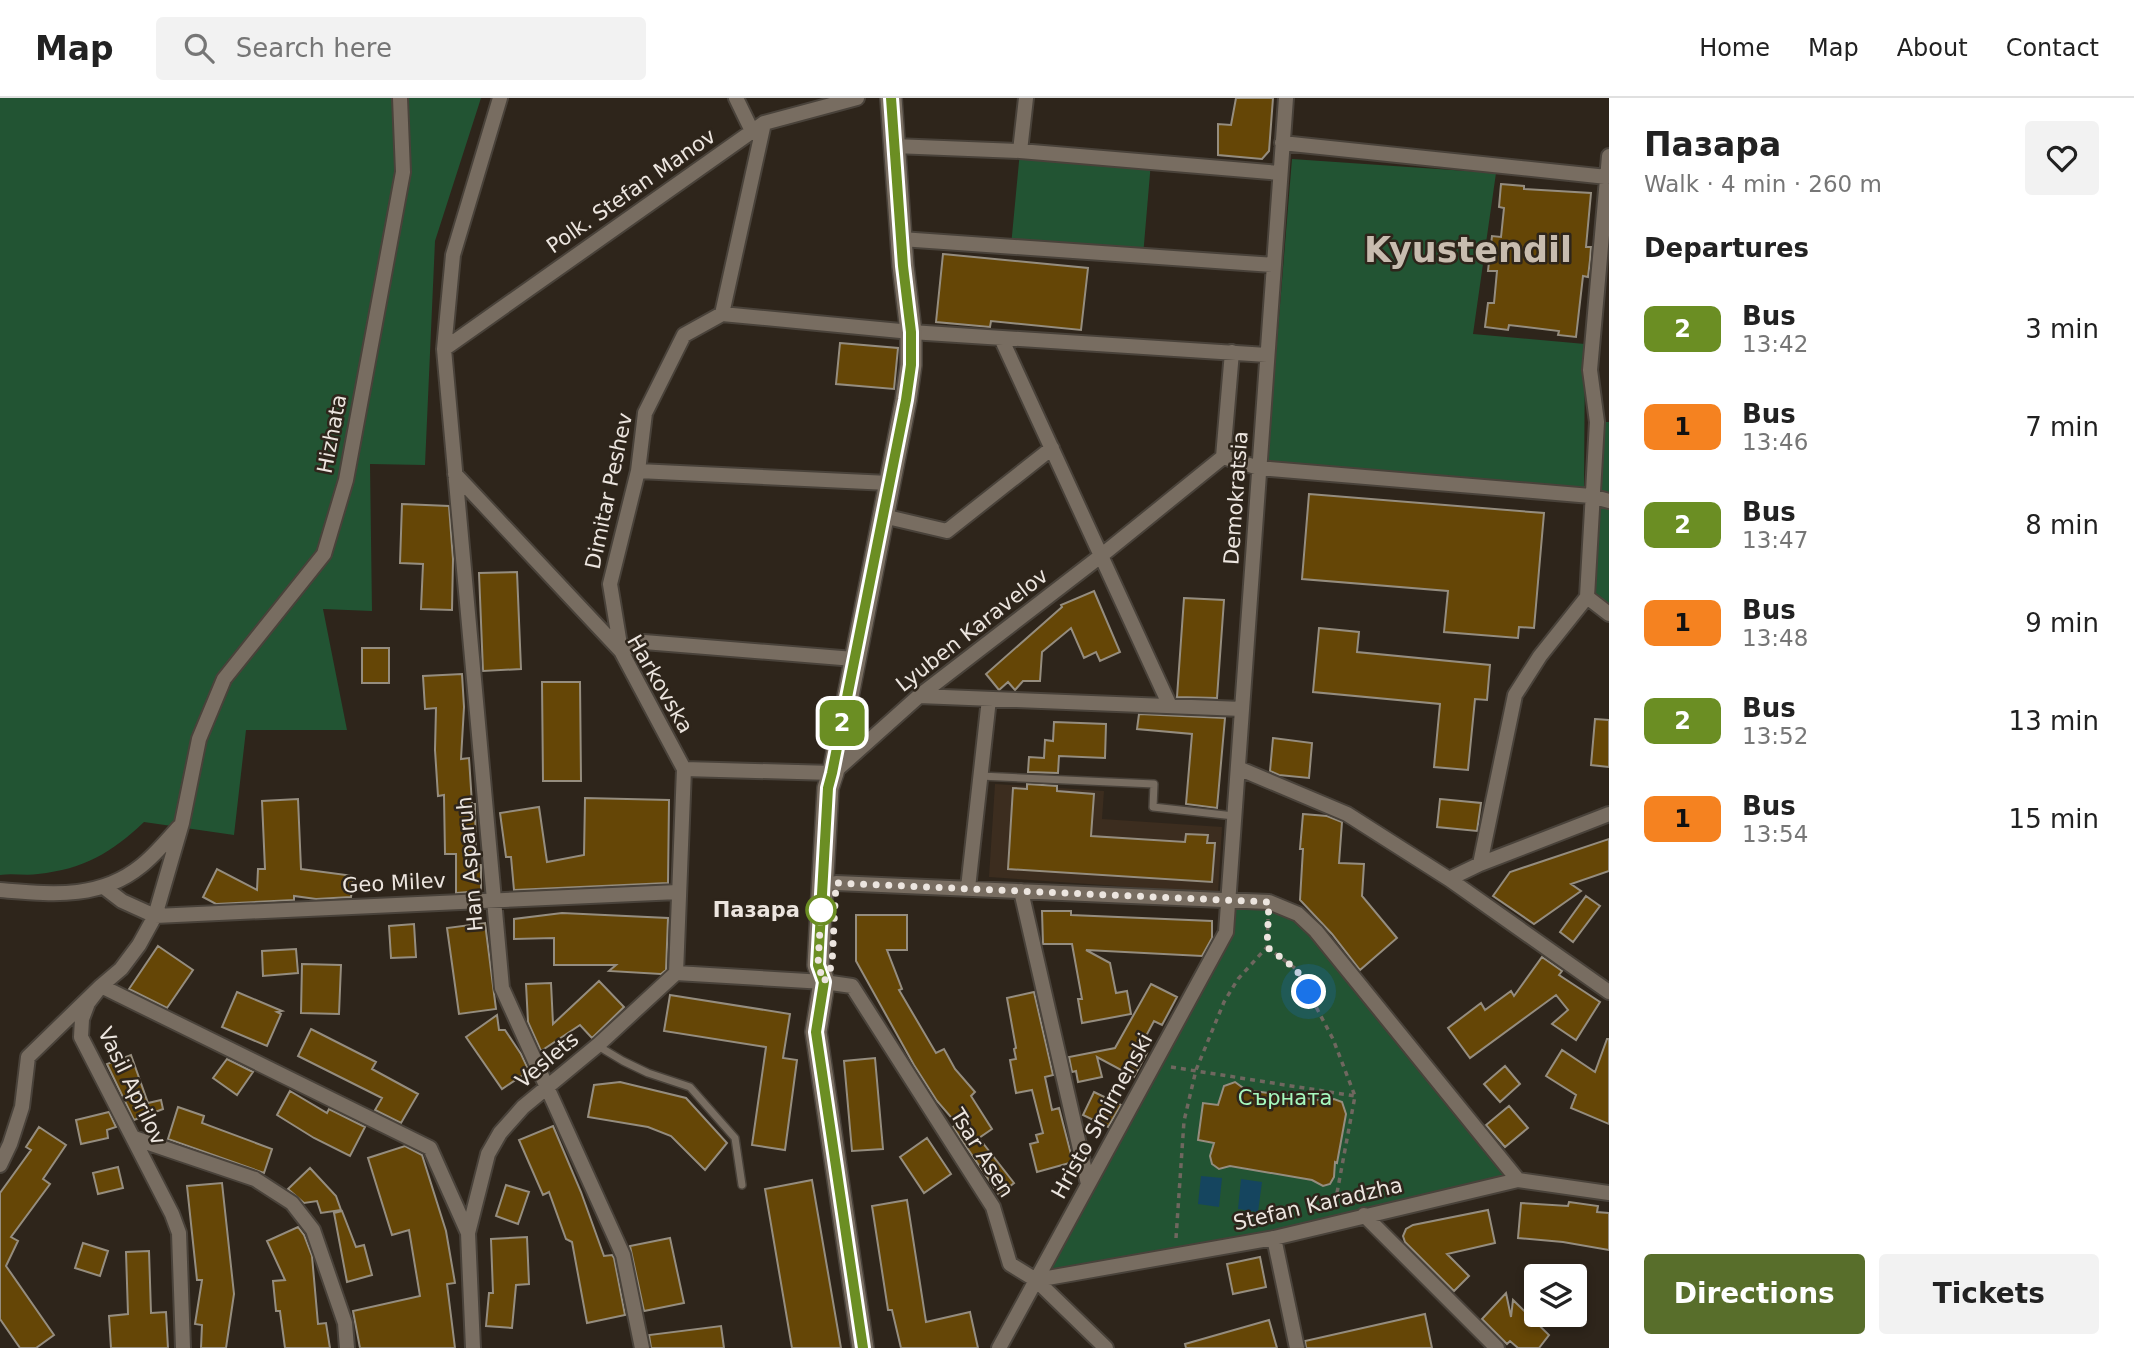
<!DOCTYPE html>
<html lang="en">
<head>
<meta charset="utf-8">
<style>
  body { margin:0; font-family:"DejaVu Sans",sans-serif; background:#f2f2f2; color:#222; height:100vh; display:flex; flex-direction:column; font-size:26px; white-space:nowrap }
  * { box-sizing:border-box; margin:0 }
  p { font-size:23px; color:#767676 }
  .icon { flex:none; width:38px; height:38px; fill:none; stroke:currentColor; stroke-width:2; stroke-linecap:round; stroke-linejoin:round }
  .map { position:relative; flex:1; overflow:hidden }
  .side { display:flex; flex-direction:column; background:#fff; width:525px }
  .side>* { flex:none }
  .badge { padding:0 14px; border-radius:10px; font-size:24px; line-height:46px }
  .fabs { position:absolute; left:1524px; top:1166px; display:grid; gap:14px }
  .fabs a { display:grid; place-items:center; width:63px; height:63px; border-radius:7px; background:#fff; box-shadow:0 4px 10px #0003; font-size:35px }
  .you { position:absolute; width:35px; height:35px; margin:-18px; border:5px solid #fff; border-radius:50%; background:#1a73e8; box-shadow:0 0 0 10px #1a73e833 }
  .map>.badge { position:absolute; translate:-50% -50%; box-shadow:0 0 0 4px #fff }
  h2 { padding:0 35px; font-size:26px; line-height:63px }
  .round { display:grid; place-items:center; flex:none; width:74px; height:74px; border-radius:7px; background:#f2f2f2 }
  .head { display:flex; align-items:center; justify-content:space-between; height:119px; padding:0 35px }
  h1 { font-size:33px; font-weight:600; line-height:52px }
  .cta { display:flex; gap:14px; margin-top:auto; padding:14px 35px }
  .cta a { flex:1; height:80px; border-radius:7px; background:#586e2b; color:#fff; font-size:28px; font-weight:600; line-height:80px; text-align:center }
  .cta a+a { background:#f2f2f2; color:#222 }
  ul { padding:0; list-style:none }
  li { display:flex; align-items:center; gap:21px; height:98px; padding:0 35px }
  li div { flex:1 }
  li b { display:block; font-size:26px }
  li em { font-style:normal }
  li .badge { min-width:77px; font-weight:700; text-align:center }
  header { display:flex; align-items:center; gap:42px; box-sizing:border-box; height:98px; padding:0 35px; background:#fff; border-bottom:2px solid #e0e0e0 }
  header strong { font-size:33px }
  nav { display:flex; gap:38px; margin-inline-start:auto; font-size:24px }
  .search { width:490px; height:63px; background:#f2f2f2; display:flex; align-items:center; gap:18px; box-sizing:border-box; padding:0 24px; border-radius:7px; color:#767676; font-size:26px }
  main { display:flex; flex:1; min-height:0 }
  .map>svg:first-child { display:block }
  .built { fill:#3c2d1f }
  .green { fill:#225433 }
  .water { fill:#15455f }
  .building { fill:#654606; stroke:#958d7f; stroke-width:2 }
  .lines { fill:none; stroke-linecap:round; stroke-linejoin:round }
  .lane-casing { stroke:#49423a; stroke-width:10 }
  .street-casing { stroke:#49423a; stroke-width:18 }
  .secondary-casing { stroke:#49423a; stroke-width:24 }
  .path { stroke:#6f675f; stroke-width:3.5; stroke-dasharray:5 5; stroke-linecap:butt }
  .lane { stroke:#786d61; stroke-width:7 }
  .street { stroke:#786d61; stroke-width:14 }
  .secondary { stroke:#786d61; stroke-width:21 }
  .line-casing { stroke:#fff; stroke-width:16 }
  .line { stroke:#6b8e23; stroke-width:10 }
  .walk { stroke:#ece5df; stroke-width:7; stroke-dasharray:0 12.6 }
  .stop-dot { fill:#fff; stroke:#6b8e23; stroke-width:3.5 }
  .labels { text-anchor:middle; dominant-baseline:central; stroke-width:5; stroke-linejoin:round; paint-order:stroke }
  .street-label { font-size:21px; fill:#ece5df; stroke:#2e251b }
  .stop-label { font-size:21px; font-weight:bold; fill:#ece5df; stroke:#2e251b; text-anchor:end }
  .park-label { font-size:21px; fill:#a7f9be; stroke:#2e251b }
  .town-label { font-size:35px; font-weight:bold; fill:#c8bcaf; stroke:#2e251b }
</style>
</head>
<body>
<header>
<strong>Map</strong>
<div class="search"><svg class="icon" aria-label="search" viewBox="0 0 24 24"><circle cx="10" cy="10" r="6"/><path d="M15 15l6 6"/></svg>Search here</div>
<nav><a>Home</a><a>Map</a><a>About</a><a>Contact</a></nav>
</header>
<main>
<div class="map">
<svg width="1609" height="1250" viewBox="0 0 1609 1250">
  <rect width="100%" height="100%" fill="#2e251b"/>
  <path class="built" d="M995,686L1104,693L1102,721L1222,729L1218,795L989,779Z"/>
  <path class="green" d="M0,0H481L435,143L425,367L370,366L372,513L323,511L347,632H246L234,737L144,724C111,755 84,771 38,776C26,778 13,775 0,777Z
    M1020,53L1151,64L1143,158L1011,148Z
    M1292,61L1496,75L1473,236L1585,246L1584,392L1267,365Z
    M1597,324H1609V516L1587,499Z
    M1229,803L1298,816L1518,1082L1175,1156L1036,1182L1226,834Z"/>
  <path class="water" d="M1201,1078L1222,1080L1219,1109L1198,1106Z
    M1241,1081L1262,1084L1258,1114L1238,1111Z"/>
  <path class="building" d="M1236,0H1273L1269,53L1262,61L1218,57V26L1231,27Z
    M1501,86L1524,88V91L1591,95L1586,149H1591L1590,162L1588,179L1583,178L1576,239L1558,237L1559,233L1509,227L1508,232L1485,229L1488,205H1494L1497,173H1488L1492,138L1501,139L1504,110L1499,109Z
    M943,156L1088,170L1081,232L991,223L990,229L936,224Z
    M840,245L898,250L894,291L836,286Z
    M1309,396L1544,415L1534,530L1519,529L1518,540L1444,534L1448,493L1302,481Z
    M402,406L449,408L453,461L452,512L421,511L423,466L400,465Z
    M517,474L521,571L483,573L479,475Z
    M1094,493L1120,554L1100,563L1096,554L1084,560L1071,530L1042,554L1040,583H1023L1015,592L1008,584L999,592L986,576L1062,509L1061,507Z
    M1184,500L1224,502L1217,600L1177,599Z
    M1319,530L1359,534L1357,554L1490,567L1487,602L1475,601L1468,672L1434,669L1440,606L1313,594Z
    M362,550H389V585H362Z
    M462,576L464,609L461,661L469,660L472,706H475L476,767H481V793L456,795V756H445L444,697L438,698L435,652L436,610L425,611L423,578Z
    M542,584H580L581,683H543Z
    M1139,616L1225,620L1217,710L1186,706L1192,636L1137,631Z
    M1595,621L1609,622V669L1591,667Z
    M1054,624L1106,626L1105,660L1059,658L1058,675L1028,674L1029,659L1044,660L1045,642L1053,643Z
    M1273,640L1312,645L1309,680L1279,677L1270,673Z
    M1027,686L1057,688V693L1094,696L1091,738L1185,744L1186,736L1208,737L1207,745H1215L1212,784L1008,771L1013,690L1027,691Z
    M585,700L669,702L668,785L514,792L511,759H506L500,715L539,709L547,764L584,757Z
    M298,701L301,771L354,778L351,799L316,801L294,798V802L216,806L203,799L217,771L257,792L258,771H265L262,703Z
    M1440,701L1481,705L1477,733L1437,729Z
    M1303,716L1327,718L1342,724L1339,765L1364,766L1362,798L1397,840L1360,872L1332,836L1300,802L1303,751H1300Z
    M1609,741V773L1571,786L1581,793L1534,826L1493,798L1510,774Z
    M1586,798L1600,808L1573,844L1560,834Z
    M1042,813H1071V817L1212,823V840L1202,858L1086,852L1110,865L1116,895L1127,893L1131,916L1082,925L1078,901H1082L1072,846H1043Z
    M562,815L668,820L666,872L661,876L609,873L616,867H554V840L514,841V821Z
    M856,817H907V852H887L902,891L899,892L936,955L944,951L955,971L975,994L971,998L992,1031L979,1040L1014,1085L999,1097L953,1029L957,1026L937,1003L914,967L856,863Z
    M485,825L496,911L459,916L447,830Z
    M414,826L416,859L391,860L389,828Z
    M158,848L193,872L167,910L129,891Z
    M296,851L298,875L263,878L262,853Z
    M1542,859L1562,873L1559,877L1600,904L1576,942L1552,926L1568,912L1556,897L1470,960L1448,930L1481,905L1485,912L1511,893L1514,898Z
    M302,866L341,867L339,916L301,915Z
    M599,883L624,909L592,940L580,927L541,953L528,924L526,886L551,885L553,926Z
    M1151,886L1177,899L1162,927L1154,923L1139,951L1147,955L1134,979L1097,959L1102,979L1078,984L1076,973L1072,974L1069,959L1115,950Z
    M237,894L282,913L277,914L281,916L267,948L222,929Z
    M1034,894L1053,977L1045,979L1052,1012L1059,1010L1073,1064L1037,1074L1030,1046L1038,1044L1036,1037L1043,1035L1032,992L1016,995L1010,962L1016,961L1014,951L1016,950L1007,900Z
    M670,897L790,916L783,960L797,962L785,1052L752,1047L766,949L664,933Z
    M497,917L499,932H505L521,956L529,973L502,991L466,939Z
    M311,931L376,964L372,971L418,996L401,1025L375,1012L382,1000L298,958Z
    M1607,941H1609V1026L1571,1010L1576,997L1546,978L1562,952L1595,974Z
    M131,957L148,1005L161,1002L163,1011L134,1022L107,966Z
    M875,960L883,1051L852,1053L844,963Z
    M227,961L253,974L237,997L213,980Z
    M1505,968L1520,986L1500,1004L1484,986Z
    M620,984L686,1000L727,1045L705,1072L671,1038L648,1029L588,1019L594,987Z
    M1235,984L1246,992L1326,1003L1334,1001L1342,1004L1346,1016L1337,1065L1335,1064L1334,1079L1330,1086L1323,1088L1312,1082L1230,1068L1219,1071L1212,1066L1210,1058L1214,1045L1198,1042L1203,1005L1218,1007L1224,988Z
    M290,993L327,1015L329,1011L365,1029L350,1058L314,1040L277,1017Z
    M1094,994L1121,1007L1108,1029L1083,1017Z
    M1509,1008L1528,1030L1505,1049L1486,1027Z
    M178,1009L204,1018L202,1025L272,1051L264,1075L168,1041Z
    M109,1014L116,1029L107,1032L108,1040L81,1046L76,1022Z
    M553,1028L581,1094L604,1158L612,1157L614,1160L625,1217L587,1225L572,1144L566,1141L549,1094L543,1097L519,1042Z
    M39,1029L66,1047L43,1081L50,1086L11,1139L18,1143L6,1168L54,1237L36,1250H20L0,1221V1095L31,1052L26,1049Z
    M927,1040L951,1076L924,1095L900,1059Z
    M405,1048L422,1057L446,1133L455,1185L447,1186L455,1250H360L353,1213L420,1198L409,1132L392,1137L368,1060Z
    M118,1069L123,1090L98,1096L93,1075Z
    M310,1070L336,1098L341,1112L321,1115L317,1103L304,1105L288,1091Z
    M812,1082L841,1250H792L765,1091Z
    M222,1085L234,1196L226,1250H201L202,1227L195,1226L202,1182H197L187,1088Z
    M506,1087L529,1094L518,1126L496,1118Z
    M907,1102L926,1224L970,1214L978,1250H901L892,1212H888L872,1108Z
    M1569,1104L1598,1108L1597,1114L1609,1115V1152L1563,1144L1518,1140L1521,1105L1568,1108Z
    M1488,1112L1495,1145L1447,1156L1469,1178L1454,1193L1405,1144L1403,1138L1406,1131L1413,1127Z
    M342,1113L356,1149L364,1147L372,1177L347,1184L334,1115Z
    M298,1129L304,1137L312,1158L318,1226L326,1225L330,1250H285L280,1213H276L273,1183L285,1182L267,1143Z
    M527,1139L529,1186L516,1187L512,1230L486,1228L489,1195H493L491,1141Z
    M670,1140L684,1205L644,1213L630,1148Z
    M83,1145L108,1153L100,1178L75,1170Z
    M149,1153L151,1215L166,1214L168,1250H111L109,1218L128,1216L126,1154Z
    M1260,1159L1266,1189L1233,1196L1227,1166Z
    M1506,1195L1511,1219L1513,1202L1549,1237L1539,1250H1518L1510,1243L1507,1246L1482,1221Z
    M1425,1216L1432,1250H1306L1305,1243Z
    M1269,1222L1277,1250H1186L1185,1246Z
    M721,1228L724,1250H651L649,1237Z"/>
  <g class="lines">
    <g class="lane-casing">
      <path id="lane" d="M980,678L1154,686L1153,709L1234,718
        M598,948L623,963L648,975L690,989L735,1040L742,1087"/>
    </g>
    <g class="street-casing">
      <path id="street" d="M500,0L453,157L444,251L502,890L623,1157L642,1250
        M736,0L752,33
        M764,25L722,216L684,237L645,315L638,373L610,486L621,553L644,544L854,561
        M1282,45L1607,79
        M894,48L1020,53L1280,75
        M1020,53L1026,0
        M901,141L1274,167
        M722,216L911,234L1267,257
        M1001,240L1170,608
        M444,251L764,25L857,0
        M1223,359L1259,370L1591,398L1609,403
        M638,373L889,385
        M455,376L621,553L684,671L676,875
        M883,418L947,433L1052,350
        M1587,499L1597,324L1590,272L1609,58
        M1587,499L1609,516
        M919,598L1242,611
        M1238,670L1347,716L1449,781L1609,894
        M684,671L833,675L919,598L1102,457L1223,359L1232,254
        M1480,766L1515,597L1540,558L1587,499
        M1449,781L1480,766L1609,716
        M836,785L1269,804L1298,816L1316,833L1518,1082
        M105,790L122,803L155,818L678,794
        M968,790L989,601
        M0,792C51,796 99,802 141,768C155,757 167,742 179,729
        M1021,793L1088,1086
        M134,1040L255,1081L292,1105L313,1132L345,1225L347,1250
        M0,1067L10,1046L22,1009L28,959L101,888L430,1050L468,1135
        M1364,1117L1497,1250
        M1274,1140L1297,1250
        M1036,1182L1274,1140L1518,1082L1609,1095
        M183,1250L179,1135L172,1116L81,939L82,921L88,905L101,888L121,871L139,847L155,818L182,725L199,641L224,581L324,456L346,382L403,74L400,0
        M473,1250L468,1135L488,1056L500,1035L523,1009L598,947L676,875L824,884L852,888L993,1109L1010,1166L1036,1182L1106,1250
        M999,1250L1226,834L1286,0"/>
    </g>
    <g class="secondary-casing">
      <path id="secondary" d="M863,1250L816,934L824,884L818,867L828,690L833,675L906,302L911,267V234L903,168L891,0"/>
    </g>
    <path class="path" d="M1267,849L1296,871L1333,941L1355,998L1334,1111
      M1171,969L1355,998
      M1176,1140L1184,1023L1196,972L1224,904L1238,881L1267,849L1268,821"/>
    <use href="#lane" class="lane"/>
    <use href="#street" class="street"/>
    <use href="#secondary" class="secondary"/>
  </g>
  <g class="lines">
    <g class="line-casing">
      <path id="line" d="M863,1250L816,934L824,884L818,867L828,690L832,675L906,302L911,267V234L903,168L891,0"/>
    </g>
    <use href="#line" class="line"/>
    <path class="walk" d="M821,812L818,867L824,884L832,867L836,785L1269,804L1267,849L1296,871L1309,894"/>
  </g>
  <circle class="stop-dot" cx="821" cy="812" r="14"/>
  <g class="labels">
    <g class="street-label">
      <text transform="translate(631 93) rotate(-35)">Polk. Stefan Manov</text>
      <text transform="translate(332 336) rotate(-79)">Hizhata</text>
      <text transform="translate(609 393) rotate(-78)">Dimitar Peshev</text>
      <text transform="translate(1236 400) rotate(-86)">Demokratsia</text>
      <text transform="translate(972 532) rotate(-38)">Lyuben Karavelov</text>
      <text transform="translate(660 586) rotate(60)">Harkovska</text>
      <text transform="translate(470 766) rotate(-95)">Han Asparuh</text>
      <text transform="translate(394 785) rotate(-3)">Geo Milev</text>
      <text transform="translate(547 962) rotate(-40)">Veslets</text>
      <text transform="translate(132 988) rotate(64)">Vasil Aprilov</text>
      <text transform="translate(1102 1018) rotate(-61)">Hristo Smirnenski</text>
      <text transform="translate(982 1055) rotate(58)">Tsar Asen</text>
      <text transform="translate(1318 1106) rotate(-13)">Stefan Karadzha</text>
    </g>
    <g class="stop-label">
      <text x="800" y="812">Пазара</text>
    </g>
    <g class="park-label">
      <text x="1285" y="1000">Сърната</text>
    </g>
    <g class="town-label">
      <text x="1468" y="152">Kyustendil</text>
    </g>
  </g>
</svg>
<div class="fabs">
<a><svg class="icon" aria-label="layers" viewBox="0 0 24 24"><path d="M12 4l9 5-9 5-9-5zM3 14l9 5 9-5"/></svg></a>
</div>
<div class="you" style="left:1309px;top:894px"></div>
<b class="badge" style="left:842px;top:625px;background:#6b8e23;color:#fff">2</b>
</div>
<section class="side">
<div class="head"><div><h1>Пазара</h1><p>Walk · 4 min · 260 m</p></div><a class="round"><svg class="icon" aria-label="heart" viewBox="0 0 24 24"><path d="M12 20l-8-8c-3-5 5-10 8-4 3-6 11-1 8 4z"/></svg></a></div>
<h2>Departures</h2>
<ul>
<li><span class="badge" style="background:#6b8e23;color:#fff">2</span><div><b>Bus</b><p>13:42</p></div><em>3 min</em></li>
<li><span class="badge" style="background:#f58220;color:#111">1</span><div><b>Bus</b><p>13:46</p></div><em>7 min</em></li>
<li><span class="badge" style="background:#6b8e23;color:#fff">2</span><div><b>Bus</b><p>13:47</p></div><em>8 min</em></li>
<li><span class="badge" style="background:#f58220;color:#111">1</span><div><b>Bus</b><p>13:48</p></div><em>9 min</em></li>
<li><span class="badge" style="background:#6b8e23;color:#fff">2</span><div><b>Bus</b><p>13:52</p></div><em>13 min</em></li>
<li><span class="badge" style="background:#f58220;color:#111">1</span><div><b>Bus</b><p>13:54</p></div><em>15 min</em></li>
</ul>
<div class="cta"><a>Directions</a><a>Tickets</a></div>
</section>
</main>
</body>
</html>
